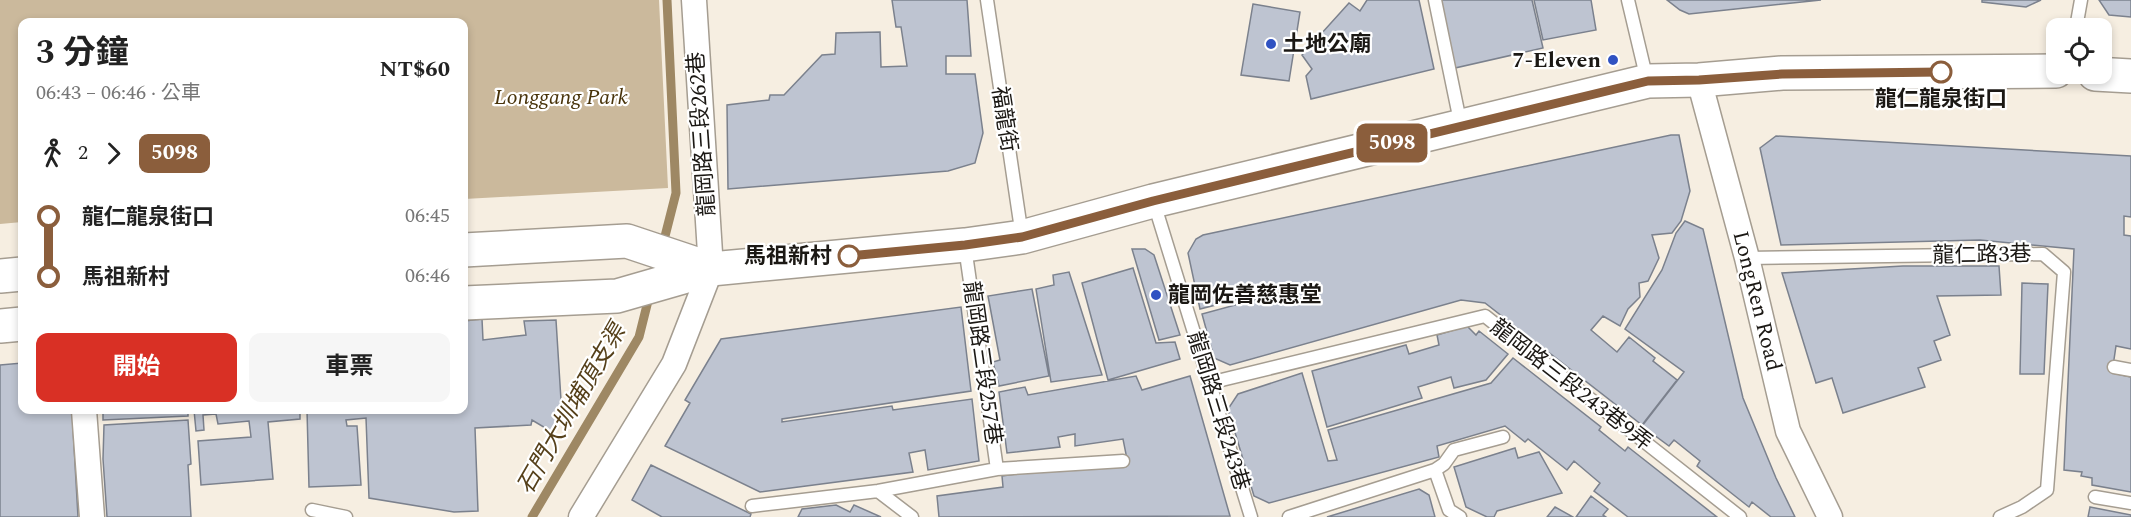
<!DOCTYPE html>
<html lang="zh-TW">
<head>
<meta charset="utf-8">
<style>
  body { margin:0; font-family:Spectral,"Noto Sans TC",serif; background:#f6f6f6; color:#222; height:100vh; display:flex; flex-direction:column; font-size:22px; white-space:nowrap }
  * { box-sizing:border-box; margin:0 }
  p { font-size:20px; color:#767676 }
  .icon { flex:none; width:33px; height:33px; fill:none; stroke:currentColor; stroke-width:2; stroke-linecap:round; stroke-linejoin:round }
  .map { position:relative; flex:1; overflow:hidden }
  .details { position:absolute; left:18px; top:18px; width:450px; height:396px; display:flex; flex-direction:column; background:#fff; border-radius:12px; box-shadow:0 3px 9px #0003 }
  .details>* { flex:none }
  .badge { padding:0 12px; border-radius:9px; font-size:21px; line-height:39px }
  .buttons { position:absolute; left:2046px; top:18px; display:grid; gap:12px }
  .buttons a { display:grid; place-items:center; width:66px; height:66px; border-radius:12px; background:#fff; box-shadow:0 3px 9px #0003; font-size:30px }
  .map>.badge { position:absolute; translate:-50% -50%; box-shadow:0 0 0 3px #fff }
  .legs { display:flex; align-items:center; gap:9px; height:66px; padding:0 18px; font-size:20px }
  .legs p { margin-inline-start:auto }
  .head { display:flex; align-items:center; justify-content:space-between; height:102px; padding:0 18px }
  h1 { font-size:33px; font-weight:700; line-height:45px }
  .action { display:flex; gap:12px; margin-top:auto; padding:12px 18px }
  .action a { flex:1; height:69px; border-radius:12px; background:#d93025; color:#fff; font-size:24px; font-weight:700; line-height:69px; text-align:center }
  .action a+a { background:#f6f6f6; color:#222 }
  ul { padding:0 18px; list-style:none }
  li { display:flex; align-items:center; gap:21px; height:60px; font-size:22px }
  li i { display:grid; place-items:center; width:9px; height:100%; margin:0 8px; background:currentColor }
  li i::after { content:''; width:15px; height:15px; margin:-8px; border:4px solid; border-radius:50%; background:#fff }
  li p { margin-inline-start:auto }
  li:first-child i { background:linear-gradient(#0000 50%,currentColor 0) }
  li:last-child i { background:linear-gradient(currentColor 50%,#0000 0) }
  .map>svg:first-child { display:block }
  .green { fill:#cbb99c }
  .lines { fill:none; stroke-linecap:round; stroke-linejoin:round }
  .stream { stroke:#9e8864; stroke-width:9 }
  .building { fill:#bec4d1; stroke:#7b818d; stroke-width:1.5 }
  .lane-casing { stroke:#a59d91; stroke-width:15 }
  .street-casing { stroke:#a59d91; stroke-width:27 }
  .secondary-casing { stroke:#a59d91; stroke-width:36 }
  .lane { stroke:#fff; stroke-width:12 }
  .street { stroke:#fff; stroke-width:24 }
  .secondary { stroke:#fff; stroke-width:33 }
  .line-1-casing { stroke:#fff; stroke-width:14 }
  .line-1 { stroke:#8b5e3c; stroke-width:9 }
  .poi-dot { fill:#3052c2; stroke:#fff; stroke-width:2 }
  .stop-1-dot { fill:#fff; stroke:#8b5e3c; stroke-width:3 }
  .labels { text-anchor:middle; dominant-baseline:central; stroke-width:4.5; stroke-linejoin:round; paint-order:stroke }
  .poi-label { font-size:22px; font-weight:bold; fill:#1b1814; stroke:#fff; text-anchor:start }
  .park-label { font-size:22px; font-style:italic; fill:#48330a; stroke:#fff }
  .stop-label { font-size:22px; font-weight:bold; fill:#1b1814; stroke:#fff }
  .street-label { font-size:22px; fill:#1b1814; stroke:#fff }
  .water-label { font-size:24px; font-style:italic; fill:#56401a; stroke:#fff }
</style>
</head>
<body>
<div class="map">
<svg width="2131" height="517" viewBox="0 0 2131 517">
  <rect width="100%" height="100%" fill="#f6eee1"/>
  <path class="green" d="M0,0H659L668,188L464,199V22H22V222L0,224Z"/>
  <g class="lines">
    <path class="stream" d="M662,248L676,193L667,0
      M532,517L639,337L650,293"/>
  </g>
  <path class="building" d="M892,0H967L971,56H946V74H975L983,133L975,163L948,171L728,189L727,105L769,100L770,95H784L822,55L835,54L836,33L880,32L881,67L907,66L901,27H896Z
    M1367,0H1419L1434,69L1311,99L1306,76L1312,69L1302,55L1349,3L1360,11Z
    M1441,0H1532L1543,48L1455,68Z
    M1534,0H1591L1596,30L1543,40Z
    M1667,0H1821L1689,14L1680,10Z
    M1982,0H2041L2026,7L1982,2Z
    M2099,0H2131V17L2109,15Z
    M1253,4L1300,12L1289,81L1241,75Z
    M1671,135H1679L1690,191L1681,221L1672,233L1652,235L1659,258L1648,281L1639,283L1640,297L1628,309L1620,326L1603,316L1591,330L1617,352L1629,337L1655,358L1653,361L1677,380L1642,425L1485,303L1461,300L1230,365L1214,358L1202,314L1298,288V284L1200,309L1188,253L1196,239L1203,235Z
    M1776,136L2131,156V217L2124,216V235L2131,236V349L2116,346L2112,373L2131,377V492L2092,485V478L2081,476L2082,472L2064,470L2074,249L1980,240L1781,245L1760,148Z
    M1685,221L1703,229L1743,398L1776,478L1795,517H1771L1752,502L1749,507L1697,466L1700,461L1674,440L1669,446L1642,426L1684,372L1625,329L1662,270L1676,233Z
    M1132,249H1145L1154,255L1180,335L1159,340Z
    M1903,266H1999L2001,295L1937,296L1950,335L1934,341L1941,360L1918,368L1925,387L1843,413L1832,378L1816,383L1782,273Z
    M1133,268L1156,343L1175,342L1180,359L1108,380L1082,283Z
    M1069,272L1102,375L1051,382L1036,289L1054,285L1053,275Z
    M2022,283L2048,284L2044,374H2020Z
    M1032,289L1049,376L999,386L993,362L1000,360L988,296Z
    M961,307L971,391L782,419V422L892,406L893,410L972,399L979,461L928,470L925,450L909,453L913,472L760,492L665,446L690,403L685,400L721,339Z
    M482,319L483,340L526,335L524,321L556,320L562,416L552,432L532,420L531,425L475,428L478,511L454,512L369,498L366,418L346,420L347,426H357L361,485L309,487L307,410H464V321Z
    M1467,326L1476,335L1479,331L1508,354L1486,380L1454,388L1451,377L1418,387L1422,398L1327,427L1312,371L1406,345L1409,354L1439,345L1437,335Z
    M1513,358L1601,427L1599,430L1625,451L1628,447L1717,517H1628L1594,491L1600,483L1574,461L1567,470L1528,439L1525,442L1505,426L1437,446L1439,457L1269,503L1254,496L1228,409L1238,394L1302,373L1328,461L1337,460L1328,430L1491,383Z
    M22,363V410H72L78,517H0V365Z
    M1136,376L1142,390L1190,376L1230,516L939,517L937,496L1003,487L1002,476L1127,459L1123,439L1075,446V434L1058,437L1060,447L1007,453L999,392L1025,387L1028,395Z
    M103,410H188V416L103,420Z
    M194,410H300V419L268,422L273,479L201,485L198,441L251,437L249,421L218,424L216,414L203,415L204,430L196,431Z
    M188,420L191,464L188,465L191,517H107L103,459L104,425Z
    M1515,448L1518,458L1539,452L1562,493L1497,511L1494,517H1487L1466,507L1454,467Z
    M651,465L751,514L750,517H662L632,500Z
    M1419,489L1429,495L1435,517H1327Z
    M1591,496L1608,509L1603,515L1606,517H1576Z
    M836,505L850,512L854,505L881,517H798L802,509Z
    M1555,507L1573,517H1547Z
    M2090,507L2131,515V517H2088Z"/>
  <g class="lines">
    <g class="lane-casing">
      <path id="lane" d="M987,0L1022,236
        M1435,0L1461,126
        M1628,0L1647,80
        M2076,28L2081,0
        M1154,203L1251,517
        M965,247L997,469
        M1747,258L2043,254L2064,272L2047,490L2022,507L2000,517
        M2114,367L2131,370
        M1209,383L1485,316L1740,517
        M1435,470L1444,464L1454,450L1503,437
        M878,491L912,517
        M2095,497L2131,503
        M752,506L878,491L997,469L1123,461
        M312,510L346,517
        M1289,517L1435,470L1449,510L1460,517"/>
    </g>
    <g class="street-casing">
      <path id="street" d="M1699,80L1747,258L1788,431L1830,517
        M84,410L92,517
        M581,517L674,364L711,269L694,0"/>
    </g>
    <g class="secondary-casing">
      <path id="secondary" d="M2095,74L2131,76
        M464,250L627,241L711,269
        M0,276L22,274
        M464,303L617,296L711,269L965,245L1022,237L1153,201L1648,81L1699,80L1782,73L2056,71
        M0,326L22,324"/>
    </g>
    <use href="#lane" class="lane"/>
    <use href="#street" class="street"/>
    <use href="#secondary" class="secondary"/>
  </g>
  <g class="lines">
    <g class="line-1-casing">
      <path id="line-1" d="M849,256L965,245L1022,237L1153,201L1648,81L1699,80L1782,74L1941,72"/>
    </g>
    <use href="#line-1" class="line-1"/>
  </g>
  <g class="poi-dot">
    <circle cx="1271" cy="44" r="6"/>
    <circle cx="1613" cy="60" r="6"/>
    <circle cx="1156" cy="295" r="6"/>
  </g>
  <g class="stop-1-dot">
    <circle cx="1941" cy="72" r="10"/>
    <circle cx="849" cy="256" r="10"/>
  </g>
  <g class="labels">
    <g class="poi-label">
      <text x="1283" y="44">土地公廟</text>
      <text x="1601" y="60" text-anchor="end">7-Eleven</text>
      <text x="1168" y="295">龍岡佐善慈惠堂</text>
    </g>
    <g class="park-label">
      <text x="561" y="97">Longgang Park</text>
    </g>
    <g class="stop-label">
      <text x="1941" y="99">龍仁龍泉街口</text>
      <text x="832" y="256" text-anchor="end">馬祖新村</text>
    </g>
    <g class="street-label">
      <text transform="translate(1004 119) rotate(81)">福龍街</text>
      <text transform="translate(702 134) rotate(-94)">龍岡路三段262巷</text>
      <text transform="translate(1982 255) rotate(-1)">龍仁路3巷</text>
      <text transform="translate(1757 301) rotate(76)">LongRen Road</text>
      <text transform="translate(982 363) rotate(82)">龍岡路三段257巷</text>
      <text transform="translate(1571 385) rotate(38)">龍岡路三段243巷9弄</text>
      <text transform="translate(1218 411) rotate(73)">龍岡路三段243巷</text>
    </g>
    <g class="water-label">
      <text transform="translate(572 409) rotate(-60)">石門大圳埔頂支渠</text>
    </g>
  </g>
</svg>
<div class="buttons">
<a><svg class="icon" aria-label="locate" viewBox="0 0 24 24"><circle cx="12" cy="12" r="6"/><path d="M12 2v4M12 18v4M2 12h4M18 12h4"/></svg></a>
</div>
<b class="badge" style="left:1392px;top:143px;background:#8b5e3c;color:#fff">5098</b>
<section class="details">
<div class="head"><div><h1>3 分鐘</h1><p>06:43 – 06:46 · 公車</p></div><b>NT$60</b></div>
<div class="legs"><svg class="icon" aria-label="walk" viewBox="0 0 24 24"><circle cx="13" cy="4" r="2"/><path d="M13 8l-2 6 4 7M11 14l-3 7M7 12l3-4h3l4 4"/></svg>2<svg class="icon" aria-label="forward" viewBox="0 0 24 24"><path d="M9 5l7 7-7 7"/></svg><b class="badge" style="background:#8b5e3c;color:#fff">5098</b></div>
<ul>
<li><i style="color:#8b5e3c"></i><b>龍仁龍泉街口</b><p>06:45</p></li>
<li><i style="color:#8b5e3c"></i><b>馬祖新村</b><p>06:46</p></li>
</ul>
<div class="action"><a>開始</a><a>車票</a></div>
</section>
</div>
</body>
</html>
